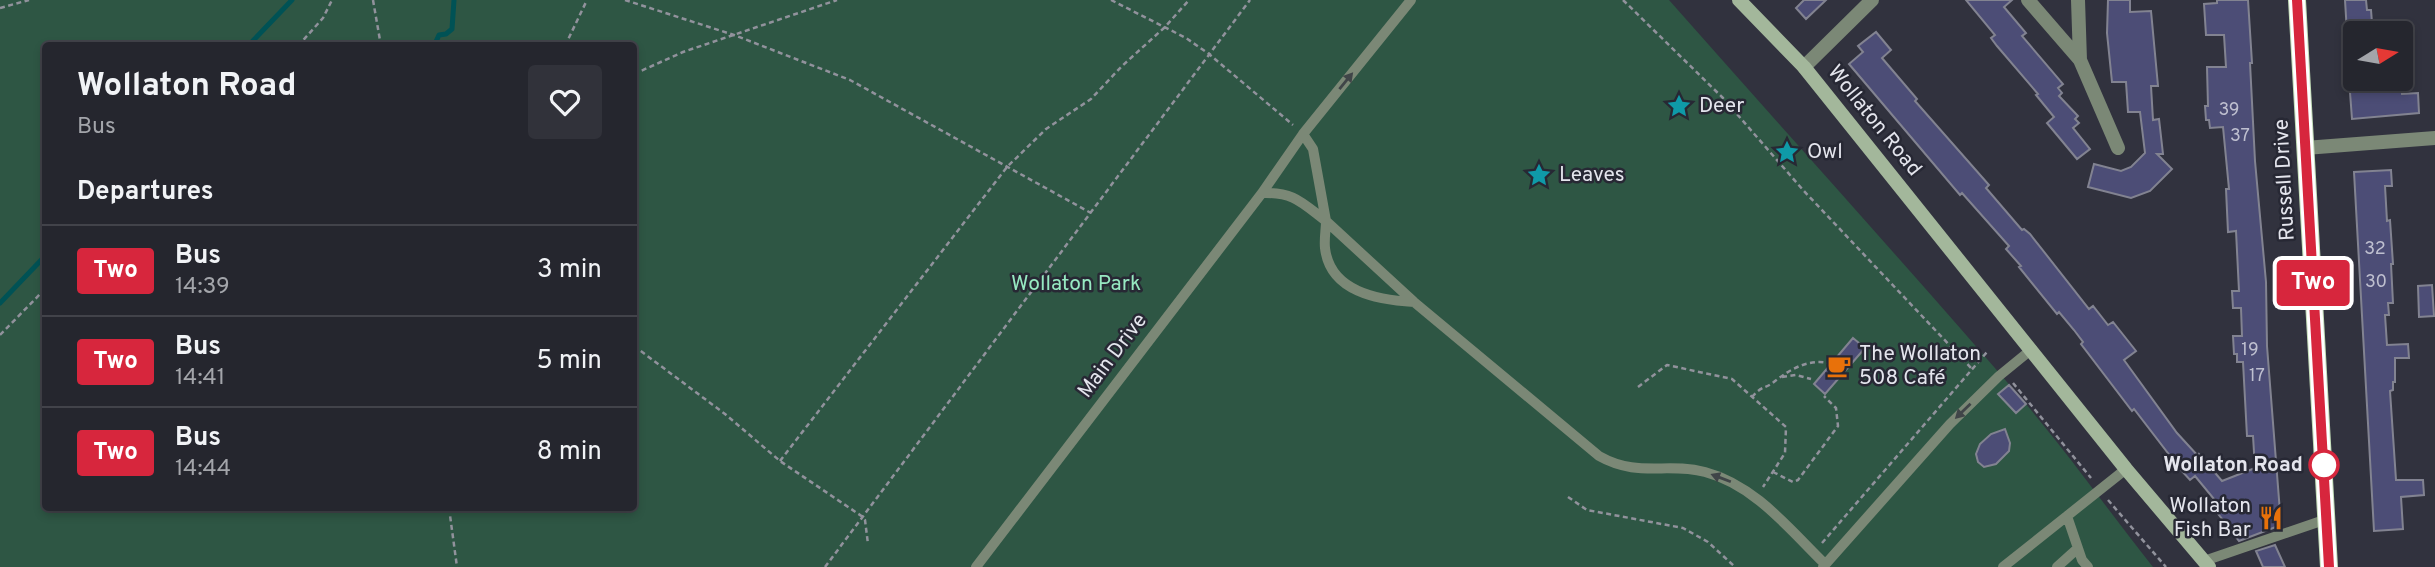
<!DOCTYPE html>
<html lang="en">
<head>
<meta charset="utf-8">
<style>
  body { margin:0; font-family:Overpass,sans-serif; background:#31323a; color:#f1f3f6; height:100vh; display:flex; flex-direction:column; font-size:26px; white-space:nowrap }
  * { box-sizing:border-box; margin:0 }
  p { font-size:23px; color:#a3a5aa }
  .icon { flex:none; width:38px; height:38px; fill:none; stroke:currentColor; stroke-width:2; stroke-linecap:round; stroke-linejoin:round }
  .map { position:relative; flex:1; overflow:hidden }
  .sheet { position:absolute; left:42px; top:42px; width:595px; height:469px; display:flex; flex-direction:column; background:#25262e; border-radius:7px; box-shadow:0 4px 10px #0003,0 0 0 2px #42434a }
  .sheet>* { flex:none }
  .badge { padding:0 14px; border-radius:5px; font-size:24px; line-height:46px }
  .needle { width:46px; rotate:79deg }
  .tools { position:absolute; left:2343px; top:21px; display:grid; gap:14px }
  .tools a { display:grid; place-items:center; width:70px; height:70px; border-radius:7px; background:#25262e; box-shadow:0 4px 10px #0003,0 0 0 2px #42434a; font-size:35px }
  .map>.badge { position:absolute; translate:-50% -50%; box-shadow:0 0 0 4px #fff }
  h2 { padding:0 35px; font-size:26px; line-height:63px }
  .round { display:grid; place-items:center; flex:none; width:74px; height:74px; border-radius:7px; background:#31323a }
  .head { display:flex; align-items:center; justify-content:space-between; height:119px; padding:0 35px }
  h1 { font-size:33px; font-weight:700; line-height:52px }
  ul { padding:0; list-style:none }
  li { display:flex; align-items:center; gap:21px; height:91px; padding:0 35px; border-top:2px solid #42434a }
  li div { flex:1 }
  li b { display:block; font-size:26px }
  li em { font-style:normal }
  li .badge { min-width:77px; font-weight:700; text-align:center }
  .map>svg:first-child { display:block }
  .green { fill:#2e5644; fill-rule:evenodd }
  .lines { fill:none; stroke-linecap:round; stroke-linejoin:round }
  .stream { stroke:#005255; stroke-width:5 }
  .building { fill:#4c4d76; stroke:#828391; stroke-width:2 }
  .path { stroke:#91929c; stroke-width:2.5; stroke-dasharray:5 3.5; stroke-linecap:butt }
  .lane { stroke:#7b8876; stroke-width:10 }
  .street { stroke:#7b8876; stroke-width:14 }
  .secondary { stroke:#a3b79b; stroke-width:14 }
  .primary { stroke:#c2dcb7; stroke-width:18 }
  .oneway { fill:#404548 }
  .line-casing { stroke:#fff; stroke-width:16 }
  .line { stroke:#d7263d; stroke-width:10 }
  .stop-dot { fill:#fff; stroke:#d7263d; stroke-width:3.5 }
  .labels { text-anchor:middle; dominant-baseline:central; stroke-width:5; stroke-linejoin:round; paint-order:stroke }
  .number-label { font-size:18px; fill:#bebfcf }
  .poi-label { font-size:21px; fill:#e4e5ed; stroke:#272834; text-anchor:start }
  .street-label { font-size:21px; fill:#e4e5ed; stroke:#272834 }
  .park-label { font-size:21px; fill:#97e9c2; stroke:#272834 }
  .stop-label { font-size:21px; font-weight:bold; fill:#e4e5ed; stroke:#272834; text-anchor:end }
</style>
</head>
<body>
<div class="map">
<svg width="2435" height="567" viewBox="0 0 2435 567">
  <rect width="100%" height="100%" fill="#31323e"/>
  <path class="green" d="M0,0H1669C1788,135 1909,268 2026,404C2071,457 2110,513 2153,567H0ZM46,46H634V508H46Z"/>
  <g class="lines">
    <path class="stream" d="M248,46L292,0
      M434,46L439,35L446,34L452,29L454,0
      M0,303L46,255"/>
  </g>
  <path class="building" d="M1804,0H1826L1806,19L1796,8Z
    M1966,0H2012L2004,7L2026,33L2022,36L2063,84L2058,88L2062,93L2059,96L2078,116L2075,119L2079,123L2073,128L2090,149L2077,159L2047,123L2054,117L2036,95L2038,94L1997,46L1991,38L1995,35Z
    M2108,0H2130V12L2151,11L2158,86H2151L2153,120L2159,119L2163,154H2157L2172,169L2150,191L2131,198L2088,187L2094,164L2121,171L2131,167L2145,153L2140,112H2128L2126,82H2112L2107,33Z
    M2217,0H2248L2252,63H2250L2255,161L2266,282L2267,346L2281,525L2239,541L2209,502L2214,499L2195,476L2190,480L2181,470L2134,409L2132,411L2081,344L2083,342L2074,330L2059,312L2057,314L2019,267L2021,266L2006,249L2009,246L1962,193L1960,195L1849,64L1863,52L1858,46L1876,32L1891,50L1882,58L1917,99L1915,101L1989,185L1986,188L2022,230L2024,229L2030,234L2089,309L2093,306L2108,325L2113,322L2136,351L2124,360L2177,433L2198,456L2199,454L2222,481L2255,468L2253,436H2247L2243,362H2237V354H2234L2233,336H2242L2241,308H2233L2232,291H2239L2236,231L2228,232L2226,189H2229L2223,127L2210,128L2209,120H2206L2205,106H2208L2207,67H2226L2224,35H2206L2204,4L2217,3Z
    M2345,0H2366L2367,10H2371L2372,23H2368V33H2347Z
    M2349,79H2401L2402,94L2418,93L2419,113L2352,119Z
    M2391,170L2392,186H2385L2387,221L2390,220L2393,264H2391L2393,303H2388L2389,315H2385L2387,345L2408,344L2409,358H2395V382H2393V390L2390,391L2396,480H2423L2424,495L2401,497L2403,529L2374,531L2354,172Z
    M2432,285L2434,316L2419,317L2418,286Z
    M1853,338L1865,348L1825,394L1814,384Z
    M2009,385L2026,404L2016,413L1998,394Z
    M2005,429L2010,443L2009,451L1996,464L1984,467L1978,462L1976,454L1980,444L1991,434Z
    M2275,545L2285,567H2263L2256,551Z"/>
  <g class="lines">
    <path class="path" d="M373,0L381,46
      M625,0L734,35L850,80L1091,213
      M1111,0L1186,38L1209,54L1293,125
      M1623,0L1723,98L1803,190L1972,369
      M0,8L29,0
      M298,46L323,18L332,0
      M565,46L587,0
      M634,74L683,52L837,0
      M0,335L46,288
      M634,346L725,414L780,461L863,517L865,520L868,544
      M1782,377L1796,375L1811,379
      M2013,383L2091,478
      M1638,387L1667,365L1732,379L1786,427L1785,453L1763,487
      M1752,397C1762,385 1766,389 1775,381C1791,369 1807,359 1829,363
      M780,461L1007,167L1046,129L1091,99L1122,66L1165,27L1189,0
      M1773,472L1793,482L1798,480L1838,426L1836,408L1824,396
      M1568,497L1587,510L1683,528L1708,542L1734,566
      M2108,500L2166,567
      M449,508L457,567
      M1822,543L1987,352
      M825,567L1250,0"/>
    <path class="lane" d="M1303,134L1313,149L1326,221L1414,302L1599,456C1638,478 1666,462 1705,472C1755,485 1790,530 1825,564
      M1262,193C1294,192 1301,202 1326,221C1326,229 1324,239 1325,248C1330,292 1378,300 1414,302
      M2067,516L2082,560L2088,567
      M2204,561L2327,519
      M976,567L1262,193L1303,134L1411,0
      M1823,567L1950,424L1999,376L2032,349
      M2003,567L2126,469
      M2057,567L2077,549"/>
    <path class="street" d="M2028,0L2080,60L2078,0
      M2080,60L2118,148
      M1804,67L1872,0
      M2305,148L2435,138"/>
    <path class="secondary" d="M1739,0L1804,67L2126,469L2209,567"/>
    <path class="primary" d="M2297,0L2329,567"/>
  </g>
  <defs><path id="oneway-solid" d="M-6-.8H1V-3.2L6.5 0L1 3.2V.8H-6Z" transform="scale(1.75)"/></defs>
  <g class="oneway">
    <use href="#oneway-solid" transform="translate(1346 81) rotate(-51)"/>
    <use href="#oneway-solid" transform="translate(1963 411) rotate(136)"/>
    <use href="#oneway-solid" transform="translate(1721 478) rotate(-159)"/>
  </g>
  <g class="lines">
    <g class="line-casing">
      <path id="line" d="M2297,0L2329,567"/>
    </g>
    <use href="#line" class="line"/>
  </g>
  <defs>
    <g id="sight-bare" transform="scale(1.89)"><path d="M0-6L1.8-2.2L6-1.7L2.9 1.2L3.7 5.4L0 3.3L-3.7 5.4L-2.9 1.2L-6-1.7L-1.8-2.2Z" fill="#0f9aa8" stroke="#272834" stroke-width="2.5" paint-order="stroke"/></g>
    <g id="cafe-bare" transform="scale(1.89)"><path d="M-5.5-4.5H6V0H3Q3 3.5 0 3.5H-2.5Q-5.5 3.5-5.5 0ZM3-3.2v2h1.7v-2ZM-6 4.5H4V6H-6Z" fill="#e8710a" stroke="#272834" stroke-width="2.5" paint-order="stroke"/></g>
    <g id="restaurant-bare" transform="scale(1.89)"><path d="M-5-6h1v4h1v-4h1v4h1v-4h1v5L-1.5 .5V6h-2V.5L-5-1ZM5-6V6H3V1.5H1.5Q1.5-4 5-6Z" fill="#e8710a" stroke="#272834" stroke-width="2.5" paint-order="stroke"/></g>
  </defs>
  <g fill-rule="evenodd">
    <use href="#sight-bare" x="1679" y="106"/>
    <use href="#sight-bare" x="1787" y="152"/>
    <use href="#sight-bare" x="1539" y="175"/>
    <use href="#cafe-bare" x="1839" y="366"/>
    <use href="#restaurant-bare" x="2271" y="518"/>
  </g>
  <circle class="stop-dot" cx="2324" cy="465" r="14"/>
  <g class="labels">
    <g class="number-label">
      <text x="2229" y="110">39</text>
      <text x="2240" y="136">37</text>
      <text x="2375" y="249">32</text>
      <text x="2376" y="282">30</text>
      <text x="2250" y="350">19</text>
      <text x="2257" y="376">17</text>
    </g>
    <g class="poi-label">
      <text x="1699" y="106">Deer</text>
      <text x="1807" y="152">Owl</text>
      <text x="1559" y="175">Leaves</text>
      <text x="1859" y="354">The Wollaton<tspan x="1859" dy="24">508 Café</tspan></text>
      <text x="2251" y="506" text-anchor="end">Wollaton<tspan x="2251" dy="24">Fish Bar</tspan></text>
    </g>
    <g class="street-label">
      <text transform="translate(1874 121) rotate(51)">Wollaton Road</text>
      <text transform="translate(2285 180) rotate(-93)">Russell Drive</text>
      <text transform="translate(1113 356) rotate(-53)">Main Drive</text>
    </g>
    <g class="park-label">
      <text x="1076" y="284">Wollaton Park</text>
    </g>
    <g class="stop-label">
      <text x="2303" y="465">Wollaton Road</text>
    </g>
  </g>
</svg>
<div class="tools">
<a><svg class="needle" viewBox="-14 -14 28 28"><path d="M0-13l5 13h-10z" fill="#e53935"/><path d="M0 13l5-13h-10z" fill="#a3a5aa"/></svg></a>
</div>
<b class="badge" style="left:2313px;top:283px;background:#d7263d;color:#fff">Two</b>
<section class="sheet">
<div class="head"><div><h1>Wollaton Road</h1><p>Bus</p></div><a class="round"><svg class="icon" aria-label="heart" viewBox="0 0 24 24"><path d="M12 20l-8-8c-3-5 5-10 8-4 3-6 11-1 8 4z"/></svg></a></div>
<h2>Departures</h2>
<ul>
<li><span class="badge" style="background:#d7263d;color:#fff">Two</span><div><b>Bus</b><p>14:39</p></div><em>3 min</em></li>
<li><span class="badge" style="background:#d7263d;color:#fff">Two</span><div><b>Bus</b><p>14:41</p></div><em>5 min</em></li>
<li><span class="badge" style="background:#d7263d;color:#fff">Two</span><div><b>Bus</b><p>14:44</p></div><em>8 min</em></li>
</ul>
</section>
</div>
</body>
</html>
